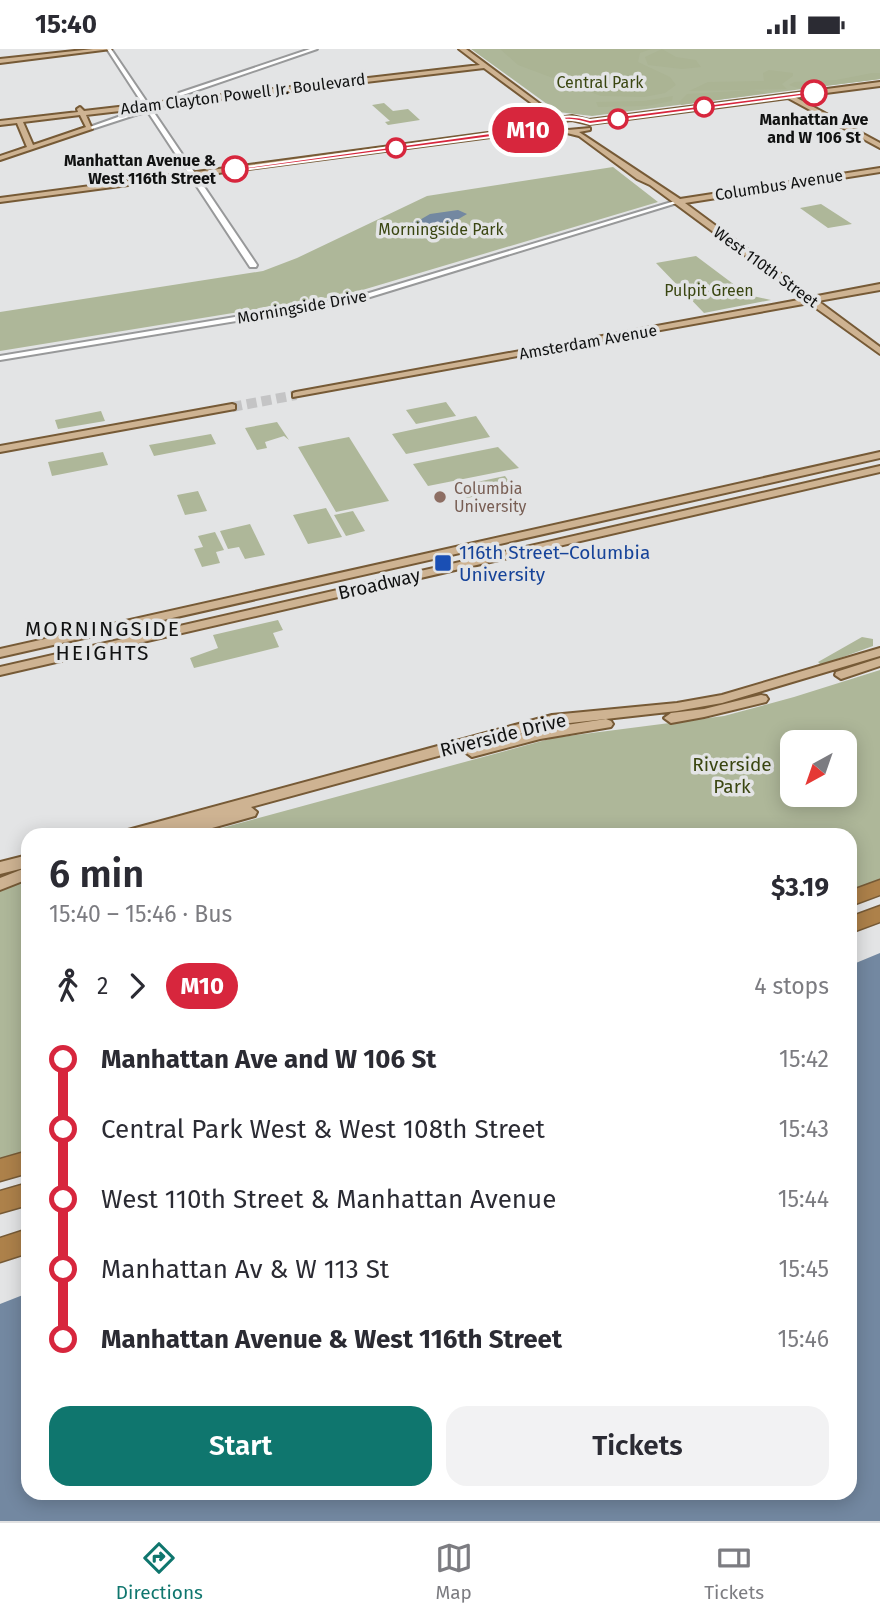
<!DOCTYPE html>
<html lang="en">
<head>
<meta charset="utf-8">
<style>
  body { margin:0; font-family:"Fira Sans",sans-serif; background:#f2f2f3; color:#2b2b33; height:100vh; display:flex; flex-direction:column; font-size:26px; white-space:nowrap }
  * { box-sizing:border-box; margin:0 }
  p { font-size:23px; color:#7c7c81 }
  .icon { flex:none; width:38px; height:38px; fill:none; stroke:currentColor; stroke-width:2; stroke-linecap:round; stroke-linejoin:round }
  .map { position:relative; flex:1; overflow:hidden }
  .drawer { position:absolute; left:21px; top:779px; width:836px; height:672px; display:flex; flex-direction:column; background:#fff; border-radius:21px; box-shadow:0 4px 18px #0003 }
  .drawer>* { flex:none }
  .badge { padding:0 14px; border-radius:23px; font-size:24px; line-height:46px }
  .needle { width:46px; rotate:220deg }
  .controls { position:absolute; left:780px; top:681px; display:grid; gap:14px }
  .controls a { display:grid; place-items:center; width:77px; height:77px; border-radius:14px; background:#fff; box-shadow:0 4px 18px #0003; font-size:35px }
  .map>.badge { position:absolute; translate:-50% -50%; box-shadow:0 0 0 4px #fff }
  .legs { display:flex; align-items:center; gap:10px; height:77px; padding:0 28px; font-size:23px }
  .legs p { margin-inline-start:auto }
  .headline { display:flex; align-items:center; justify-content:space-between; height:119px; padding:0 28px }
  h1 { font-size:38px; font-weight:600; line-height:52px }
  .button { display:flex; gap:14px; margin-top:auto; padding:14px 28px }
  .button a { flex:1; height:80px; border-radius:21px; background:#0f766e; color:#fff; font-size:28px; font-weight:600; line-height:80px; text-align:center }
  .button a+a { background:#f2f2f3; color:#2b2b33 }
  ul { padding:0 28px; list-style:none }
  li { display:flex; align-items:center; gap:24px; height:70px; font-size:26px }
  li i { display:grid; place-items:center; width:10px; height:100%; margin:0 9px; background:currentColor }
  li i::after { content:''; width:18px; height:18px; margin:-9px; border:5px solid; border-radius:50%; background:#fff }
  li p { margin-inline-start:auto }
  li:first-child i { background:linear-gradient(#0000 50%,currentColor 0) }
  li:last-child i { background:linear-gradient(currentColor 50%,#0000 0) }
  .status { display:flex; justify-content:space-between; align-items:center; height:49px; padding:0 35px; background:#fff; direction:ltr }
  .status svg { height:19px; fill:currentColor }
  .tabs { display:flex; justify-content:space-around; align-items:center; height:98px; border-top:2px solid #e1e1e2; background:#fff; font-size:19px; color:#7c7c81 }
  .tabs a { display:grid; justify-items:center; gap:4px }
  .tabs .selected { color:#0f766e }
  .map>svg:first-child { display:block }
  .green { fill:#aeb799; fill-rule:evenodd }
  .forest { fill:#abb494 }
  .water { fill:#7388a1 }
  .lines { fill:none; stroke-linecap:round; stroke-linejoin:round }
  .major-tunnel { stroke:#c4c4c5; stroke-width:10; stroke-dasharray:10 5; stroke-linecap:butt }
  .minor-casing { stroke:#98999a; stroke-width:4 }
  .major-casing { stroke:#765a36; stroke-width:4 }
  .highway-casing { stroke:#765a36; stroke-width:3 }
  .minor { fill:#fff; fill-rule:evenodd }
  .major { fill:#ceb392; fill-rule:evenodd }
  .highway { fill:#ad814a; fill-rule:evenodd }
  .line-1 { fill:#d7263d; stroke:#fff; stroke-width:2 }
  .stop-1-dot { fill:#fff; stroke:#d7263d; stroke-width:3.5 }
  .education-dot { fill:#8d6e63; stroke:#e3e4e5; stroke-width:2.5 }
  .transit-dot { fill:#1a4fb4; stroke:#e3e4e5; stroke-width:2.5 }
  .labels { text-anchor:middle; dominant-baseline:central; stroke-width:7; stroke-linejoin:round; paint-order:stroke }
  .far-park-label { font-size:16px; fill:#3a4611; stroke:#e3e4e5 }
  .far-street-label { font-size:16px; fill:#111212; stroke:#e3e4e5 }
  .far-stop-label { font-size:16px; font-weight:bold; fill:#111212; stroke:#e3e4e5 }
  .far-education-label { font-size:16px; fill:#785e54; stroke:#e3e4e5; text-anchor:start }
  .transit-label { font-size:19px; fill:#164399; stroke:#e3e4e5; text-anchor:start }
  .street-label { font-size:19px; fill:#111212; stroke:#e3e4e5 }
  .park-label { font-size:19px; fill:#3a4611; stroke:#e3e4e5 }
  .neighbourhood-label { font-size:21px; letter-spacing:2px; fill:#111212; stroke:#e3e4e5 }
</style>
</head>
<body>
<div class="status"><b>15:40</b><svg viewBox="0 0 49 12"><path d="M0 12V9h3v3zM5 12V6h3v6zM10 12V3h3v9zM15 12V0h3v12zM26 1h20v11H26zM47 4h2v5h-2z"/></svg></div>
<div class="map">
<svg width="880" height="1472" viewBox="0 0 880 1472">
  <rect width="100%" height="100%" fill="#e3e4e5"/>
  <path class="green" d="M471,0H880V30L592,67L558,63Z
    M384,54L393,62L408,60L420,71L388,76L385,73L390,72L372,56Z
    M613,118L658,153L349,245L0,302V263L263,222L297,209L427,147Z
    M821,155L852,175L828,179L800,159Z
    M696,207L748,246L771,251L704,264L656,214Z
    M446,353L456,367L416,375L406,361Z
    M101,362L105,372L58,380L55,371Z
    M476,367L490,388L406,405L392,385Z
    M277,373L289,391L284,387L265,393L267,399L257,401L245,379Z
    M211,385L216,395L154,407L149,396Z
    M349,388L389,452L336,463L298,398Z
    M498,398L519,419L428,437L413,415Z
    M103,403L108,416L52,427L48,413Z
    M505,427L514,439L467,449L458,437Z
    M198,442L207,462L185,466L177,446Z
    M326,459L342,488L308,495L293,466Z
    M353,462L365,482L346,487L334,466Z
    M250,475L265,506L245,510L239,498L228,500L220,482Z
    M215,483L224,501L216,503L220,514L202,518L194,500L203,498L198,487Z
    M278,571L283,581L273,584L279,598L194,619L190,609L218,599L213,586Z
    M862,588L873,590V597L821,616L818,613Z
    M880,621V838L851,850L850,786H196L553,689L724,667L794,648ZM793,693H845V746H793Z
    M19,820L21,836L28,833V1113L0,1121V825Z"/>
  <path class="forest" d="M500,0H651L640,4L638,13L670,28L676,36L665,44L644,48L601,47L518,16Z
    M662,0L676,8L696,11L701,18L682,20L648,16L645,8Z
    M769,21L793,24V27L782,35L787,40L689,42L708,33L764,32L763,24Z
    M872,24H880V30L800,40L789,36L794,33L836,31Z
    M753,41L767,44L681,56L679,53L687,45Z
    M673,47L672,52L646,57L598,58L596,53L644,52Z"/>
  <path class="water" d="M458,161L467,165C442,180 432,185 403,176L418,172L430,165Z
    M880,904V1472H0V1255L28,1244V1444H850L851,916Z"/>
  <g class="lines">
    <path class="major-tunnel" d="M232,358L296,346"/>
    <g class="minor-casing">
      <path id="minor" d="M107,0H111L257,216L256,218H250L148,63L138,65L92,80L87,79L135,62L146,60Z
        M310,0H317L183,46L179,50L174,49L179,44Z
        M675,152L680,153L357,252L0,311V307L356,248Z"/>
    </g>
    <g class="major-casing">
      <path id="major" d="M93,0H111L0,14V10Z
        M459,0H466L559,69L572,67L589,71L880,33V37L795,48L880,94V99L788,49L589,75L572,71L554,73V77L568,81L590,79V81L579,83L680,150L880,119V123L685,154L812,248L880,235V241L818,252L880,298V305L809,254L293,348V344L296,343L804,250L650,136L637,130L579,87L551,80L0,153V149L548,76L549,71L553,70L484,19L86,66L92,80L0,111V107L27,98L17,74L0,76V72L78,63L77,60L80,58L84,62L480,16ZM80,66L86,78L33,96L23,73Z
        M232,355L235,356V360L0,403V397Z
        M880,403V409L0,608V600Z
        M880,417V423L0,626V618Z
        M880,599V607L722,654L677,662L552,676L251,758L257,763L255,767L187,786H159L161,783L149,786H121L128,781L552,666L677,654L722,646Z
        M880,609V617L841,630L835,626L836,623Z
        M761,646L766,647L768,650L766,653L704,668L671,674L664,669L671,664L704,660Z
        M606,670L611,672L613,675L611,678L540,690L472,708L465,703L467,700L540,680Z
        M28,806V818L0,825V813Z
        M28,818V830L0,841V829Z"/>
    </g>
    <g class="highway-casing">
      <path id="highway" d="M880,831V846L850,857V842Z
        M880,857V873L850,884V868Z
        M28,1102V1124L0,1132V1110Z
        M28,1134V1156L0,1164V1142Z
        M28,1180V1204L0,1213V1189Z"/>
    </g>
    <use href="#minor" class="minor"/>
    <use href="#major" class="major"/>
    <use href="#highway" class="highway"/>
  </g>
  <path class="line-1" d="M814,42L816,45L590,75C577,71 566,69 554,73L551,80L235,122L232,120L547,76L548,71C563,66 576,66 590,71Z"/>
  <g class="stop-1-dot">
    <circle cx="814" cy="44" r="12"/>
    <circle cx="704" cy="58" r="9"/>
    <circle cx="618" cy="70" r="9"/>
    <circle cx="396" cy="99" r="9"/>
    <circle cx="235" cy="120" r="12"/>
  </g>
  <circle class="education-dot" cx="440" cy="448" r="7"/>
  <rect class="transit-dot" x="434" y="505" width="18" height="18" rx="3.5"/>
  <g class="labels">
    <g class="far-park-label">
      <text x="600" y="33">Central Park</text>
      <text x="441" y="180">Morningside Park</text>
      <text x="709" y="241">Pulpit Green</text>
    </g>
    <g class="far-street-label">
      <text transform="translate(243 45) rotate(-7)">Adam Clayton Powell Jr. Boulevard</text>
      <text transform="translate(779 136) rotate(-9)">Columbus Avenue</text>
      <text transform="translate(766 218) rotate(36)">West 110th Street</text>
      <text transform="translate(302 258) rotate(-10)">Morningside Drive</text>
      <text transform="translate(588 293) rotate(-10)">Amsterdam Avenue</text>
    </g>
    <g class="far-stop-label">
      <text x="814" y="70">Manhattan Ave<tspan x="814" dy="18">and W 106 St</tspan></text>
      <text x="216" y="111" text-anchor="end">Manhattan Avenue &amp;<tspan x="216" dy="18">West 116th Street</tspan></text>
    </g>
    <g class="far-education-label">
      <text x="454" y="439">Columbia<tspan x="454" dy="18">University</tspan></text>
    </g>
    <g class="transit-label">
      <text x="459" y="503">116th Street–Columbia<tspan x="459" dy="22">University</tspan></text>
    </g>
    <g class="street-label">
      <text transform="translate(379 535) rotate(-13)">Broadway</text>
      <text transform="translate(503 686) rotate(-14)">Riverside Drive</text>
    </g>
    <g class="park-label">
      <text x="732" y="715">Riverside<tspan x="732" dy="22">Park</tspan></text>
    </g>
    <g class="neighbourhood-label">
      <text x="103" y="580">MORNINGSIDE<tspan x="103" dy="24">HEIGHTS</tspan></text>
    </g>
  </g>
</svg>
<div class="controls">
<a><svg class="needle" viewBox="-14 -14 28 28"><path d="M0-13l5 13h-10z" fill="#e53935"/><path d="M0 13l5-13h-10z" fill="#7c7c81"/></svg></a>
</div>
<b class="badge" style="left:528px;top:81px;background:#d7263d;color:#fff">M10</b>
<section class="drawer">
<div class="headline"><div><h1>6 min</h1><p>15:40 – 15:46 · Bus</p></div><b>$3.19</b></div>
<div class="legs"><svg class="icon" aria-label="walk" viewBox="0 0 24 24"><circle cx="13" cy="4" r="2"/><path d="M13 8l-2 6 4 7M11 14l-3 7M7 12l3-4h3l4 4"/></svg>2<svg class="icon" aria-label="forward" viewBox="0 0 24 24"><path d="M9 5l7 7-7 7"/></svg><b class="badge" style="background:#d7263d;color:#fff">M10</b><p>4 stops</p></div>
<ul>
<li><i style="color:#d7263d"></i><b>Manhattan Ave and W 106 St</b><p>15:42</p></li>
<li><i style="color:#d7263d"></i><span>Central Park West &amp; West 108th Street</span><p>15:43</p></li>
<li><i style="color:#d7263d"></i><span>West 110th Street &amp; Manhattan Avenue</span><p>15:44</p></li>
<li><i style="color:#d7263d"></i><span>Manhattan Av &amp; W 113 St</span><p>15:45</p></li>
<li><i style="color:#d7263d"></i><b>Manhattan Avenue &amp; West 116th Street</b><p>15:46</p></li>
</ul>
<div class="button"><a>Start</a><a>Tickets</a></div>
</section>
</div>
<nav class="tabs">
<a class="selected"><svg class="icon" aria-label="directions" viewBox="0 0 24 24"><path d="M12 3l9 9-9 9-9-9zM9 14v-3h6M13 9l2 2-2 2"/></svg>Directions</a>
<a><svg class="icon" aria-label="map" viewBox="0 0 24 24"><path d="M3 6l6-2 6 2 6-2v14l-6 2-6-2-6 2zM9 4v14M15 6v14"/></svg>Map</a>
<a><svg class="icon" aria-label="tickets" viewBox="0 0 24 24"><path d="M3 7h18v10H3zM15 7v10"/></svg>Tickets</a>
</nav>
</body>
</html>
